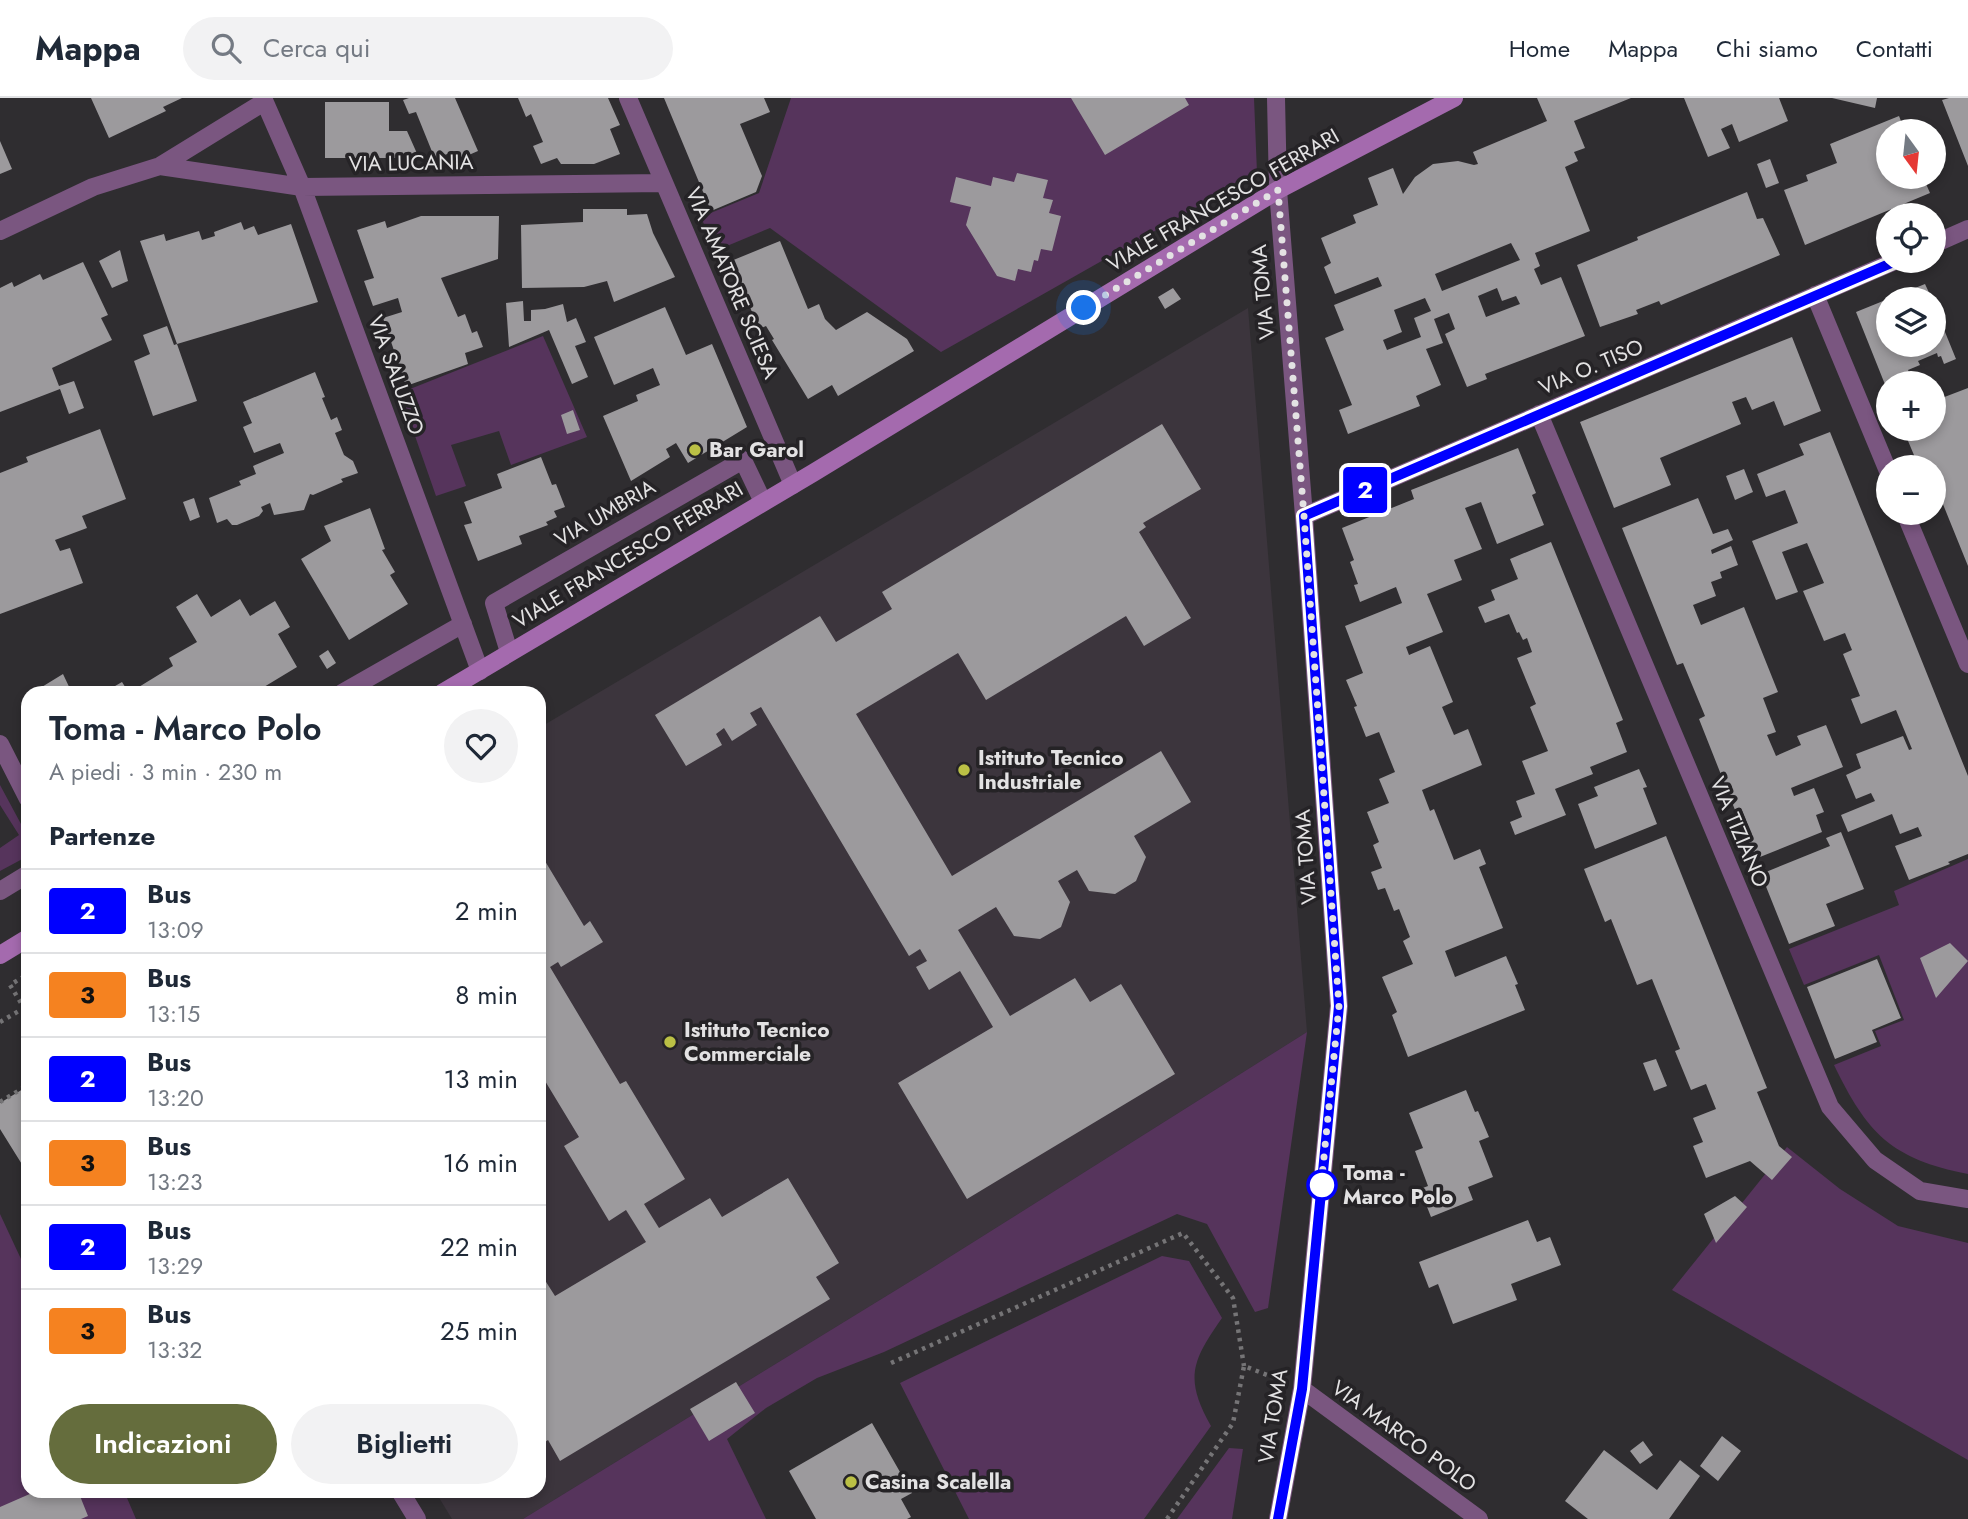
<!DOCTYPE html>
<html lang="it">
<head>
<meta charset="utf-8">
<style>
  body { margin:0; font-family:Jost,sans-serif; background:#f2f2f3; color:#1f2937; height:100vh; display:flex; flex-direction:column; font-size:26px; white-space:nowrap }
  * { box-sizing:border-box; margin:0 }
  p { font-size:23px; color:#747a83 }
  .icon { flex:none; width:38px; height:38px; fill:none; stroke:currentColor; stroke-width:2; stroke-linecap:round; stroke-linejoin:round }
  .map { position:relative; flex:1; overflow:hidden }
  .details { position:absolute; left:21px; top:588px; width:525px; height:812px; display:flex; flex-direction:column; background:#fff; border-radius:21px; box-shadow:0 4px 10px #0003 }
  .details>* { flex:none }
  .badge { padding:0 14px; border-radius:5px; font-size:24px; line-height:46px }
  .needle { width:46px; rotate:165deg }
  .buttons { position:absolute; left:1876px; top:21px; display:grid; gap:14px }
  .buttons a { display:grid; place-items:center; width:70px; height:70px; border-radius:50%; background:#fff; box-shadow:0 4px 10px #0003; font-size:35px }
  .you { position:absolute; width:35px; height:35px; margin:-18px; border:5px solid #fff; border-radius:50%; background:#1a73e8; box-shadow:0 0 0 10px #1a73e833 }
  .map>.badge { position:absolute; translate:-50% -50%; box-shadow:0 0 0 4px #fff }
  h2 { padding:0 28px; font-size:26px; line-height:63px }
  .round { display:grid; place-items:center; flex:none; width:74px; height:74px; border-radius:37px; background:#f2f2f3 }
  .headline { display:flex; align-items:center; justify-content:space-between; height:119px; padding:0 28px }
  h1 { font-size:33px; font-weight:600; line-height:52px }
  .button { display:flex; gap:14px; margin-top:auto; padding:14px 28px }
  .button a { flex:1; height:80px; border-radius:42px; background:#656d3d; color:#fff; font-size:28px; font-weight:600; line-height:80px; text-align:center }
  .button a+a { background:#f2f2f3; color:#1f2937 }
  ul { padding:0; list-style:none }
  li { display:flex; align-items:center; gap:21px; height:84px; padding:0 28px; border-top:2px solid #e0e1e3 }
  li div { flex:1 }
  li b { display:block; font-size:26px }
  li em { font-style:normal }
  li .badge { min-width:77px; font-weight:700; text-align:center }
  header { display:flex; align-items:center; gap:42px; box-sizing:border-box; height:98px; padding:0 35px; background:#fff; border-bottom:2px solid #e0e1e3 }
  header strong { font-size:33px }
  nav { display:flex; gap:38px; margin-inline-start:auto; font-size:24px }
  .search { width:490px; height:63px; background:#f2f2f3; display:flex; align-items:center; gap:18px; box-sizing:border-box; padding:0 24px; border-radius:38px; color:#747a83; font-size:26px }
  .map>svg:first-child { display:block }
  .built { fill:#3c353d }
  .green { fill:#56345c }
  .building { fill:#9c9a9d; fill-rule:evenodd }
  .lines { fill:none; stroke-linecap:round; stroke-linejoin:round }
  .path { stroke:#757476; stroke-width:4.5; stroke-dasharray:3.5 5; stroke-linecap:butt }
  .street { stroke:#7a5680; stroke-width:18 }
  .secondary { stroke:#a46aae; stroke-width:18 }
  .line-casing { stroke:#fff; stroke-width:16 }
  .line { stroke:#00f; stroke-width:10 }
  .walk { stroke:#e3e2e3; stroke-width:7; stroke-dasharray:0 12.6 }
  .poi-dot { fill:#bbc045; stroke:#252326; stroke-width:2.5 }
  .stop-dot { fill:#fff; stroke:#00f; stroke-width:3.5 }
  .labels { text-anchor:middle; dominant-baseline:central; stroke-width:7; stroke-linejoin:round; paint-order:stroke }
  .street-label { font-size:21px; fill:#e3e2e3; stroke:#252326 }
  .poi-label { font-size:21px; font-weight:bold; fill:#e3e2e3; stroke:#252326; text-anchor:start }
  .stop-label { font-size:21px; font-weight:bold; fill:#e3e2e3; stroke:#252326; text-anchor:start }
</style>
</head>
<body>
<header>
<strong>Mappa</strong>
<div class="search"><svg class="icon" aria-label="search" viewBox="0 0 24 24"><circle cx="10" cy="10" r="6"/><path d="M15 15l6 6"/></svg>Cerca qui</div>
<nav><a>Home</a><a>Mappa</a><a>Chi siamo</a><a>Contatti</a></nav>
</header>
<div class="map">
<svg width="1968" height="1421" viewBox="0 0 1968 1421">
  <rect width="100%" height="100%" fill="#2f2d30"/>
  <path class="built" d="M1248,210L1307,934L932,1170L523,1421H452L435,1393H539V630Z"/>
  <path class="green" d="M791,0H1254L1257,75L941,254L770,130L715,153L701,119L759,95Z
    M543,238L587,339L511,367L499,333L451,347L466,388L436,398L400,295Z
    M0,687L28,739V758L0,773V750L19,737L0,707Z
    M1968,761V1076C1891,1061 1867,1035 1834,967L1881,948L1875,933L1904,922L1879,857L1804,887L1789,851L1899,807L1894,793Z
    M1307,934L1268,1210L1255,1214L1207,1126L1177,1116L884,1254L817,1280L766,1310L727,1341L766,1421H523L932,1170Z
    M1787,1049L1840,1091L1898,1128L1968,1145V1362L1672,1192Z
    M0,1116L28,1176V1393H124L136,1421H0Z
    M1162,1158L1189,1163L1222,1220C1192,1263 1184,1280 1211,1328L1144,1421H969L900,1285Z
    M1229,1350L1243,1351L1232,1421H1177Z"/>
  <path class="building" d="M91,0H182L163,9L166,13L109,40Z
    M409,0H455L478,53L455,63L452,54L435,61L416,14L409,16L403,2Z
    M518,0H608L620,27L610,31L620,56L594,66H561L557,60L541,66L533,48L543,44L531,16L526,19Z
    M664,0H764L770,14L740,26L762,78L756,94L711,113Z
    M1071,0H1185L1189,7L1105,57Z
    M1537,0H1631L1574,23L1585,50L1574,54L1578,63L1565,69L1590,133L1535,155L1540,168L1534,171L1541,187L1561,179L1585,238L1485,276L1487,281L1467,289L1445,236L1455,231L1449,215L1434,221L1443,245L1426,251L1441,287L1416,298L1420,308L1348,336L1339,312L1352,307L1325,240L1344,232L1334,207L1382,188L1378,179L1335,196L1324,169L1331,165L1321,140L1356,125L1353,117L1378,107L1368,80L1393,70L1403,96L1415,79L1433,66L1458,63L1474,67L1478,66L1473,54L1547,23ZM1511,145L1520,162L1442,193L1435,176ZM1497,190L1502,203L1516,198L1520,206L1486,219L1478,198ZM1425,200L1431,213L1414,220L1421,239L1387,252L1383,242L1402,234L1394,212Z
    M1684,0H1779L1788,23L1739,44L1732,26L1721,31L1730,50L1708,59Z
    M1832,0H1877L1875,10Z
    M1949,0H1968V68L1942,2Z
    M325,4H389V33H407L419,60H325Z
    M1899,18L1905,33H1888V79H1923L1930,95L1805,147L1784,92L1808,83L1806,77L1837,65L1830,46Z
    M0,43L12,71L0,76Z
    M1770,61L1779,85L1766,90L1757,66Z
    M1017,75L1048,82L1043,100L1053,102L1049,115L1061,118L1052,153L1041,151L1038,163L1034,162L1031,174L1018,171L1015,183L997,178L966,127L971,109L950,104L956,79L991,88L993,79L1014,84Z
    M1747,94L1757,121L1763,120L1780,157L1661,207L1659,203L1636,212L1638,216L1600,229L1577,167L1638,142L1637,139Z
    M583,111H627V117L647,116L653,135L675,179L614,204L607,183L584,189L522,190L521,127L583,124Z
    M421,118H499L498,161L441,180L458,219L465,216L472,235L477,233L483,249L465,255L468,266L406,288L383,220L402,214L398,200L373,208L364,183L374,180L357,132L385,123L387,130Z
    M241,124L244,132L254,128L258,137L291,126L318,204L177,246L140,143L164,136L166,143L199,133L202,142L215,138L214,134Z
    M780,143L808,211L819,206L825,221L836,232L867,214L907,241L914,253L838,298L832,287L808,301L772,242L774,241L766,228L759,231L731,163Z
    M120,152L128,183L112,190L99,163Z
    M83,164L108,217L101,220L112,242L52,270L59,288L74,283L84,310L69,316L60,291L0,314V190L12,184L14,189L40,176L43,182Z
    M1925,186L1932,201H1888V247H1934V207L1956,261L1944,266L1941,258L1938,259L1937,255L1918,263L1920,267L1908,272L1914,285H1888V294L1856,214Z
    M1173,190L1181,201L1165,211L1158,199Z
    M523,203L524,223H531V212L545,211L563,206L567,224L576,220L586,244L575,248L588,279L572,286L549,232L509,249L506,205Z
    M665,209L686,257L712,246L747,329L688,365L676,345L666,351L670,359L631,383L603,318L638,303L636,297L660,287L653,270L614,287L594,239Z
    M167,228L174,247L177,246L197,303L153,318L134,263L150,256L143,237Z
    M1792,239L1821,313L1784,328L1774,303L1752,312L1746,299L1732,304L1741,326L1660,360L1671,387L1614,410L1580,324Z
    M315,274L325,299L322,300L331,322L337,319L342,332L335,335L344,357L353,363L358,375L341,381L343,384L313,397L310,396L304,412L274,417L270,405L261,409L263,413L259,418L237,427H232L227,421L217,425L209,400L241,387L239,383L256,376L253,368L284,355L280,345L254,355L243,329L252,325L243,304Z
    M1968,290V468L1936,389H1934V369H1919L1903,331H1934V303Z
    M573,312L580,332L567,336L561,317Z
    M1162,326L1201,391L1143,425L1146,429L1139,434L1191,520L1144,548L1126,518L986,602L958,555L856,616L952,778L1161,653L1191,704L1134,738L1146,759L1136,783L1115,796L1089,793L1077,772L1058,783L1070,804L1061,829L1040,841L1014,838L996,809L958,832L1010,918L1075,880L1090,904L1121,886L1175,976L967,1101L898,985L993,929L960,873L929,892L916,869L927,863L920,851L909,858L761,609L750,615L757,627L732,643L724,630L716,636L722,647L686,668L655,617L820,518L836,544L892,511L882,494Z
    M100,331L126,401L82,418L87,430L55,442L60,453L70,450L83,485L0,516V375L28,364L26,359Z
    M1830,334L1968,678V756L1948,764L1950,766L1909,782L1895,748L1922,738L1918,729L1900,736L1892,716L1848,734L1841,717L1875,703L1871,695L1856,701L1846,677L1861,670L1856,656L1903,638L1909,652L1912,651L1896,612L1861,626L1851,601L1860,598L1843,556L1852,552L1845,535L1824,543L1803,493L1824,485L1807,445L1782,454L1798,494L1776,502L1752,443L1798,425L1785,392L1766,399L1757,376L1804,357L1799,346Z
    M1518,350L1536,395L1532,397L1544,427L1497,446L1481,404L1465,410L1482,451L1454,462L1462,482L1427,496L1443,534L1406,549L1409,557L1430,548L1453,604L1442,609L1454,637L1468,631L1482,667L1422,692L1430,713L1434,711L1454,762L1480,751L1486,766L1479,769L1503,830L1445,853L1455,879L1506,858L1518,886L1515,887L1525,912L1408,959L1392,917L1397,914L1382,879L1413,866L1403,843L1410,839L1399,811L1394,813L1385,790L1378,792L1371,774L1382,770L1373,747L1379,744L1367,714L1389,705L1379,681L1395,674L1379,634L1366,639L1354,609L1357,608L1346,582L1363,575L1345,528L1402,505L1396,489L1360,504L1354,487L1358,486L1350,464L1354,462L1342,430L1414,401L1411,392Z
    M541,359L552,387L556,386L565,409L554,413L557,419L546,424L548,427L519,438L522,446L478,463L464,427L472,425L464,404L502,390L497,376Z
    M1744,371L1753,394L1735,402L1726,378Z
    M194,400L200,419L190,423L183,404Z
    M1698,400L1713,436L1728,431L1733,442L1711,452L1712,456L1731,448L1738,467L1720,474L1722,480L1711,484L1716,498L1693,507L1701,527L1744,509L1778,594L1763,600L1776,634L1767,637L1776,658L1801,647L1797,638L1826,627L1843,669L1791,690L1794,698L1814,690L1824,714L1816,717L1822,734L1755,761L1748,743L1753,741L1741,710L1735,712L1699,621L1705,618L1683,565L1677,567L1622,430Z
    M370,410L385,451L382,452L395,474L390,477L408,506L349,542L301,461L331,443L324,428Z
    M1551,444L1623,622L1616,625L1627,654L1590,669L1593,676L1555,691L1566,717L1515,737L1510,724L1522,719L1516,703L1535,696L1522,663L1548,653L1530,609L1536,606L1517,560L1532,554L1527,540L1523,542L1519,534L1517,535L1509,516L1485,525L1478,509L1495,502L1491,492L1518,481L1510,461Z
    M197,496L211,519L240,501L250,518L275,503L290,529L278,536L297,569L254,595H129L173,568L169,560L197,544L176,509Z
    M328,552L336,565L327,571L319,558Z
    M63,576L72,595H32Z
    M122,584L129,595H103Z
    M1639,671L1647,689L1643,690L1657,726L1595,751L1578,706L1598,698L1594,689Z
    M1841,734L1864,791L1826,806L1835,828L1789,846L1761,776L1830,748L1826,740Z
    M1666,738L1767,990L1757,994L1779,1048L1792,1059L1772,1082L1750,1063L1706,1080L1693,1048L1703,1044L1693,1020L1716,1011L1706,986L1691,992L1675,953L1680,951L1652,881L1637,887L1611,821L1605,824L1584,771Z
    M539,753L584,828L590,823L603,844L561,869L558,864L550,869L620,986L626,983L685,1081L644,1106L659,1130L710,1100L722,1119L788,1080L839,1165L816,1179L830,1201L560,1363L548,1342L539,1348V1162L545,1173L541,1176L555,1198L646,1144L626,1112L609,1123L564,1048L579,1039L539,973Z
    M1950,845L1968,863L1936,900L1920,860Z
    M1877,861L1901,920L1872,932L1877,944L1835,961L1807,889Z
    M1656,961L1667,988L1654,993L1643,965Z
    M28,988V1076L0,1031V1005Z
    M1466,992L1475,1014L1478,1013L1489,1039L1479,1043L1493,1079L1468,1089L1473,1102L1431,1119L1420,1091L1428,1088L1415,1053L1423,1050L1409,1015Z
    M1735,1098L1747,1109L1716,1145L1704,1116Z
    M1528,1122L1537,1144L1550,1139L1561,1167L1511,1186L1517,1202L1453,1226L1438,1186L1429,1190L1419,1164Z
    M736,1284L755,1315L709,1343L690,1311Z
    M872,1325L912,1395L901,1401L911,1419L907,1421H816L789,1373Z
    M1722,1338L1741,1353L1718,1383L1700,1368Z
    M1643,1343L1653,1357L1640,1366L1630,1353Z
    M1604,1352L1657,1392L1680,1362L1700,1378L1669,1421H1588L1565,1403Z
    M31,1393H78L88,1418L81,1421H0V1409L32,1395Z"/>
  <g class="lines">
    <path class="path" d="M0,924L24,910L10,887L28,876
      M0,1004L28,987
      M891,1265L1183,1135L1233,1200L1244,1268
      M1167,1421L1233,1325L1244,1268L1275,1280"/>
    <path class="street" d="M263,0L302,89L480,573
      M628,0L793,387
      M1276,0L1278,92L1304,418L1339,908L1302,1291L1278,1421
      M160,68L302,89L664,85
      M0,133L93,89L160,68L264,4
      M1934,146L1968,131
      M1815,197L1888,373
      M1539,316L1830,1009L1875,1062L1920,1093L1968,1101
      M1905,415L1968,566
      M1304,418L1895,163
      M509,554L494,505L743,362L763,404
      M342,595L463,526
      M0,646L28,701
      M0,793L28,776
      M1302,1291L1479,1421
      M400,1393L417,1421"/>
    <path class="secondary" d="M442,595L813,375L1278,92L1454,0
      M0,857L28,840"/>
  </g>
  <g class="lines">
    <g class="line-casing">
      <path id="line" d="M1278,1421L1302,1291L1339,908L1304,418L1896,163"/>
    </g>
    <use href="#line" class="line"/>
    <path class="walk" d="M1084,210L1278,92L1304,418L1339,908L1320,1099L1322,1087"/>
  </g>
  <g class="poi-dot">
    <circle cx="695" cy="352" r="7"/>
    <circle cx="964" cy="672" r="7"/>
    <circle cx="670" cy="944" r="7"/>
    <circle cx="851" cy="1384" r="7"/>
  </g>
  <circle class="stop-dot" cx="1322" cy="1087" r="14"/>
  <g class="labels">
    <g class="street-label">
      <text transform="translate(411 65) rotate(-1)">VIA LUCANIA</text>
      <text transform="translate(1223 102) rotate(-30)">VIALE FRANCESCO FERRARI</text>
      <text transform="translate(732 185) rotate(67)">VIA AMATORE SCIESA</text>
      <text transform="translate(1263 194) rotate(-95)">VIA TOMA</text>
      <text transform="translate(1591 269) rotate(-23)">VIA O. TISO</text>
      <text transform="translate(396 277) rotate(70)">VIA SALUZZO</text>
      <text transform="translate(605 415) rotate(-30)">VIA UMBRIA</text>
      <text transform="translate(628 457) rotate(-31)">VIALE FRANCESCO FERRARI</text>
      <text transform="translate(1739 734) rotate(67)">VIA TIZIANO</text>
      <text transform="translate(1306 759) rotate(-94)">VIA TOMA</text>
      <text transform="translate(1273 1318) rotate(-81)">VIA TOMA</text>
      <text transform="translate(1404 1338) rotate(36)">VIA MARCO POLO</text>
    </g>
    <g class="poi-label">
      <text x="709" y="352">Bar Garol</text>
      <text x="978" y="660">Istituto Tecnico<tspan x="978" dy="24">Industriale</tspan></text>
      <text x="684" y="932">Istituto Tecnico<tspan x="684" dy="24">Commerciale</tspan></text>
      <text x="865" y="1384">Casina Scalella</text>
    </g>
    <g class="stop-label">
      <text x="1343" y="1075">Toma -<tspan x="1343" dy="24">Marco Polo</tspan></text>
    </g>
  </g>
</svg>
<div class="buttons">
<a><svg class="needle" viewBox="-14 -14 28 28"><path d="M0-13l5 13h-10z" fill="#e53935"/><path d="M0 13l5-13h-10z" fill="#747a83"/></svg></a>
<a><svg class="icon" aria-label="locate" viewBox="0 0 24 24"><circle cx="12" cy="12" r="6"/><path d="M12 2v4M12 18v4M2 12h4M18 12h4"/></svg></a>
<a><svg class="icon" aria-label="layers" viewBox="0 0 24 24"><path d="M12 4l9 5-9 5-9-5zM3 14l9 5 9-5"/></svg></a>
<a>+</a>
<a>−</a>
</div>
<div class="you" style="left:1084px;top:210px"></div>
<b class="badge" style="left:1365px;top:392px;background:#00f;color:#fff">2</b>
<section class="details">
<div class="headline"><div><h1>Toma - Marco Polo</h1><p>A piedi · 3 min · 230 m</p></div><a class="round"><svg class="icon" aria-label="heart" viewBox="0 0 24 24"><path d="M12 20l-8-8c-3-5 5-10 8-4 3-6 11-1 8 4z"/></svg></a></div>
<h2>Partenze</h2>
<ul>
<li><span class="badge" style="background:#00f;color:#fff">2</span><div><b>Bus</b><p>13:09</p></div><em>2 min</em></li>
<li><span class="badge" style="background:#f58220;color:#111">3</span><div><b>Bus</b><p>13:15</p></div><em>8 min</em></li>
<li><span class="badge" style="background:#00f;color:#fff">2</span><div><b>Bus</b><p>13:20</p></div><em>13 min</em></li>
<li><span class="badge" style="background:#f58220;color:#111">3</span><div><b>Bus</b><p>13:23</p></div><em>16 min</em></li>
<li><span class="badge" style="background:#00f;color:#fff">2</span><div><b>Bus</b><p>13:29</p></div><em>22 min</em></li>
<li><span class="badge" style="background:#f58220;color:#111">3</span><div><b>Bus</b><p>13:32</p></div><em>25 min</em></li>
</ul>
<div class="button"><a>Indicazioni</a><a>Biglietti</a></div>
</section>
</div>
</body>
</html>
